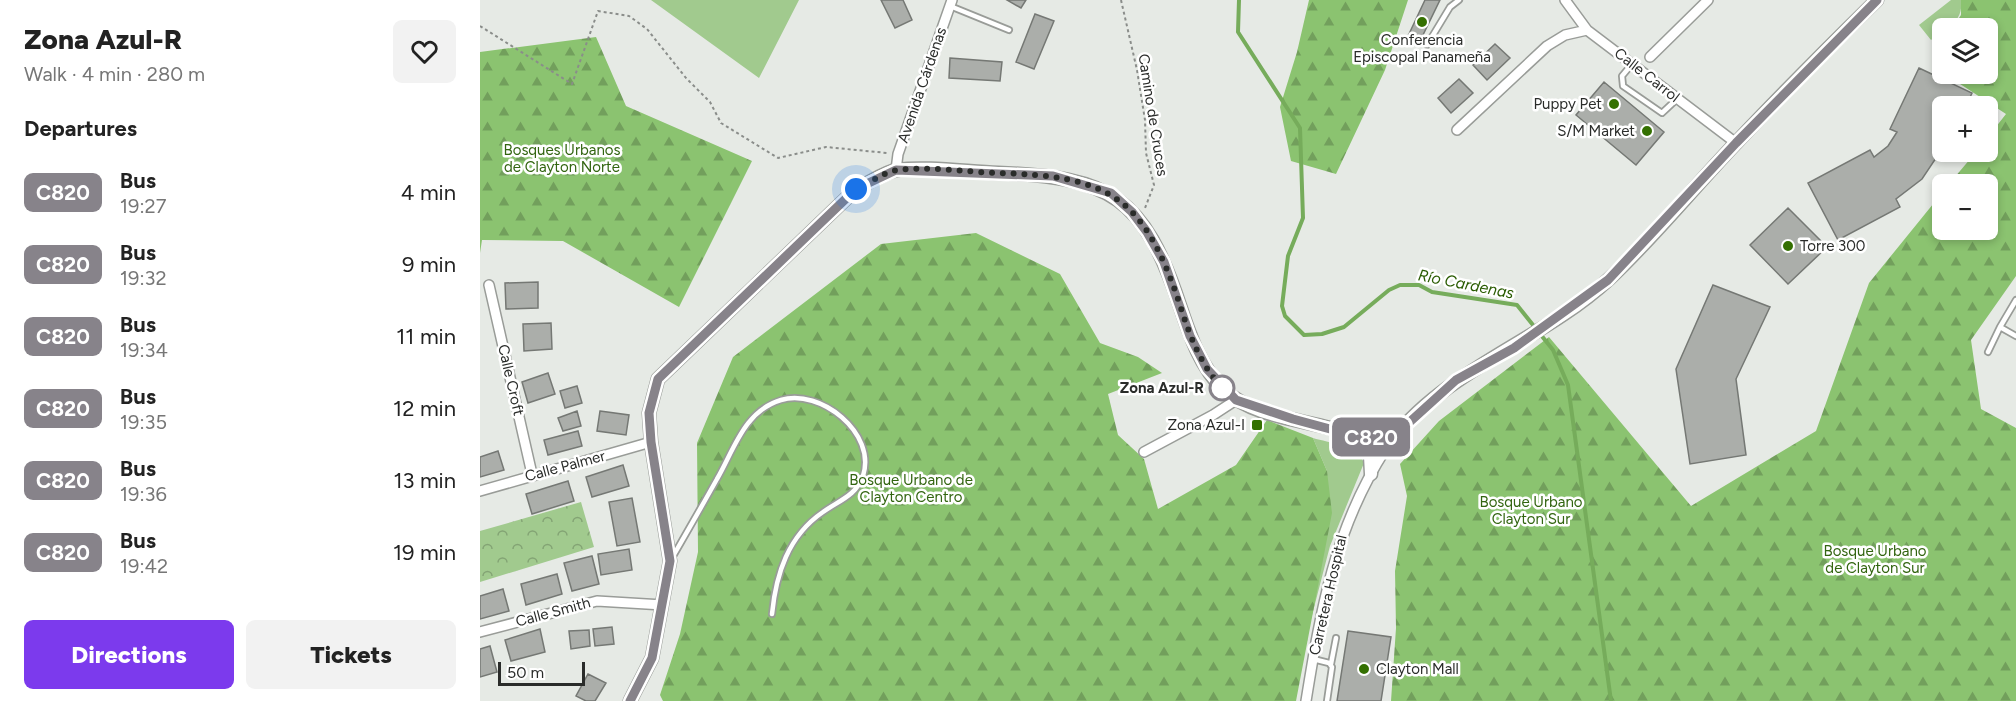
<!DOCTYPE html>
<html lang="en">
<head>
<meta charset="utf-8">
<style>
  body { margin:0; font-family:Figtree,sans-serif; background:#f2f2f2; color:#222; height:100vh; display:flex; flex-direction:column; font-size:22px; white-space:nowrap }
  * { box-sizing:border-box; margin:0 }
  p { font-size:20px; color:#767676 }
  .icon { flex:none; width:33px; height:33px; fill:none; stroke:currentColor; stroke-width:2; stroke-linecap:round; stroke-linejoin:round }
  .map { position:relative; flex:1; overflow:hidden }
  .sheet { display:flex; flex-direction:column; background:#fff; width:480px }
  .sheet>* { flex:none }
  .badge { padding:0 12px; border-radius:9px; font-size:21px; line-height:39px }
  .tools { position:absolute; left:1452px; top:18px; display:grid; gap:12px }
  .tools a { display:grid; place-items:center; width:66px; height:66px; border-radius:9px; background:#fff; box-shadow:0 3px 9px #0003; font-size:30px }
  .scale { position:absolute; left:18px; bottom:15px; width:87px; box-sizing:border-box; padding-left:6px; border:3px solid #2a2c2a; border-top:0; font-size:16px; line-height:21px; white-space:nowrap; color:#2a2c2a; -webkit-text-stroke:4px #fff; paint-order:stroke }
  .you { position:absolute; width:30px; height:30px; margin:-15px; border:4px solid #fff; border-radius:50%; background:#1a73e8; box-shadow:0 0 0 9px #1a73e833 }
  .map>.badge { position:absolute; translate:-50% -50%; box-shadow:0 0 0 3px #fff }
  h2 { padding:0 24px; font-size:22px; line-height:54px }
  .round { display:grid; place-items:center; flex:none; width:63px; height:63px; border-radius:9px; background:#f2f2f2 }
  .summary { display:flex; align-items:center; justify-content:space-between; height:102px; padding:0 24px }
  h1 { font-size:28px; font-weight:800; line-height:45px }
  .cta { display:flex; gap:12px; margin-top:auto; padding:12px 24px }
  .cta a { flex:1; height:69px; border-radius:9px; background:#7c3aed; color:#fff; font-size:24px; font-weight:800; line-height:69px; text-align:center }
  .cta a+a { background:#f2f2f2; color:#222 }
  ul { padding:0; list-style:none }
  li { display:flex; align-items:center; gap:18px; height:72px; padding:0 24px }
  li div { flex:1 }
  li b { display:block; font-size:22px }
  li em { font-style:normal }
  li .badge { min-width:66px; font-weight:700; text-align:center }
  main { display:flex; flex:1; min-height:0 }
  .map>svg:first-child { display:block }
  .grass { fill:#a1ca8e }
  .forest { fill:url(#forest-firs) }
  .park { fill:url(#park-crowns) }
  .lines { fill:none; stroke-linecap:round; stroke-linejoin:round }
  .stream { stroke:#76ac5b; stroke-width:4 }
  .building { fill:#abaeaa; stroke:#757874; stroke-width:1.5 }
  .service-casing { stroke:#999c98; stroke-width:8 }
  .minor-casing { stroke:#999c98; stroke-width:12 }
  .tertiary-casing { stroke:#999c98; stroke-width:15 }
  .path { stroke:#8a8d8a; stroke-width:2; stroke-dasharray:3 3; stroke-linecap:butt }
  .service { stroke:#fff; stroke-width:4.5 }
  .minor { stroke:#fff; stroke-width:9 }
  .tertiary { stroke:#fff; stroke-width:12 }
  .line-casing { stroke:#fff; stroke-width:14 }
  .line { stroke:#87838a; stroke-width:9 }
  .walk { stroke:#2a2c2a; stroke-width:6; stroke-dasharray:0 10.8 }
  .poi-dot { fill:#347001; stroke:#fff; stroke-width:2 }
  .stop-dot { fill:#fff; stroke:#87838a; stroke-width:3 }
  .labels { text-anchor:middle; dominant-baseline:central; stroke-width:5; stroke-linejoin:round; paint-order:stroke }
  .poi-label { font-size:15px; fill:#2a2c2a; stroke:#fff; text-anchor:end }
  .street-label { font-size:15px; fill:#2a2c2a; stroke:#fff }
  .park-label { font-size:15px; fill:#326510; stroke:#fff }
  .stop-label { font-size:15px; font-weight:bold; fill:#2a2c2a; stroke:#fff; text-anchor:end }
  .water-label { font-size:16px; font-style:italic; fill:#2a5c02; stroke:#fff }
</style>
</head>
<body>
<main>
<section class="sheet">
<div class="summary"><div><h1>Zona Azul-R</h1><p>Walk · 4 min · 280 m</p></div><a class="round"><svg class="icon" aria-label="heart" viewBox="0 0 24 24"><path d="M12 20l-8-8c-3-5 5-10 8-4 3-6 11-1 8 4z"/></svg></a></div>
<h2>Departures</h2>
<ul>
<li><span class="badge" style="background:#87838a;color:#fff">C820</span><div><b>Bus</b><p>19:27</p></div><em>4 min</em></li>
<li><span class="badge" style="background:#87838a;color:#fff">C820</span><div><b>Bus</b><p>19:32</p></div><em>9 min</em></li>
<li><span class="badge" style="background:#87838a;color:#fff">C820</span><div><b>Bus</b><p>19:34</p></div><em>11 min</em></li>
<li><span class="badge" style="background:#87838a;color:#fff">C820</span><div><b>Bus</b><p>19:35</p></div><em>12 min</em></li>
<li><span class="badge" style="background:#87838a;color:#fff">C820</span><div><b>Bus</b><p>19:36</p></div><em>13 min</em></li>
<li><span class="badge" style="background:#87838a;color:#fff">C820</span><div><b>Bus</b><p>19:42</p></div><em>19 min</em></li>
</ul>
<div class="cta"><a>Directions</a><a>Tickets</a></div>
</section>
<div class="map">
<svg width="1536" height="701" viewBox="0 0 1536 701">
  <defs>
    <pattern id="forest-firs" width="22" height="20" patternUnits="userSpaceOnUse" patternTransform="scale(1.5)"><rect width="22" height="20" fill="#8bc370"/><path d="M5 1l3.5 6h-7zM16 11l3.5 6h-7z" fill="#729f5c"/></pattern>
    <pattern id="park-crowns" width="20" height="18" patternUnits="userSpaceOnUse" patternTransform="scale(1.5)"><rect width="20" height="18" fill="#a1ca8e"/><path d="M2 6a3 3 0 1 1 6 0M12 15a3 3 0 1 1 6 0" fill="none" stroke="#83a474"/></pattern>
  </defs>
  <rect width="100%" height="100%" fill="#e6eae5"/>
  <path class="grass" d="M171,0H319L279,78Z
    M1471,0H1481C1484,22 1465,30 1451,40L1439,25Z
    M833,438C849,443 877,445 884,463L850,546L830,623L847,471Z"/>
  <path class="forest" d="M829,0H928L905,70L856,174L811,161L800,107L817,52Z
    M1481,0H1536V276L1491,340L1501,409L1536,428V701H911L916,628L915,571L927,496L920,464L959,421L1069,337L1211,506L1336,431L1389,283L1462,193V230H1508V184H1469L1496,152H1508V137L1526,114L1474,80L1476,74H1508V28H1480L1477,21L1481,15Z
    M116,37L146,106L272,161L199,307L83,241L2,240L0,253V52Z
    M496,233L580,274L620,343L658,357L682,373L628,394L638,435L664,459L678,509L756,465L787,420L833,438L847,471L852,513L816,701H183L180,695L200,634L218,552L217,443L253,357L401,244Z"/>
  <path class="park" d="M101,502L114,547L0,582V531Z"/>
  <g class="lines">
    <path class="stream" d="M759,0L758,32L820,128L823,218L808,256L802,306L805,316L824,335L842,334L864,327L909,290L920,285H939L952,292L1037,305L1073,350L1088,385L1131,701"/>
  </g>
  <path class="building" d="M401,0H423L432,20L415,28Z
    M527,0H546L541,8Z
    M945,0H960L940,41L928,36Z
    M555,14L574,21L554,69L536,62Z
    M1015,44L1030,58L1007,80L993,65Z
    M470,58L522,62L520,81L469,78Z
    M1439,68L1492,93L1486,106H1462L1464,152H1460L1442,179L1416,199L1420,207L1358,240L1328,183L1390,150L1394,157L1408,146L1417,132L1410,129Z
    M979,79L993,93L971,113L958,98Z
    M1124,82L1184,132L1156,165L1096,115Z
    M1308,208L1347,247L1308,284L1270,245Z
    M58,282V308L26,309L25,283Z
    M1233,285L1290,307L1256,379L1266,455L1210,464L1196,369Z
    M71,323L72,349L44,351L43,324Z
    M68,373L75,394L48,403L42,382Z
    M97,386L102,403L85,408L80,391Z
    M97,411L101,426L83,431L78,418Z
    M120,411L149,415L146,435L117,431Z
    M98,431L102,446L68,455L64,440Z
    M18,451L24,470L0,477V457Z
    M143,465L149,486L112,497L106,477Z
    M88,481L94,501L52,514L46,494Z
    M152,498L160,542L137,546L129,502Z
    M149,549L152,570L121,575L118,554Z
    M112,556L119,584L92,591L84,563Z
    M77,574L82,594L46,605L41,584Z
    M23,589L29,611L0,619V596Z
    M132,627L134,644L115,646L113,629Z
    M60,629L65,652L31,661L25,640Z
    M109,630L110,646L91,649L89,631Z
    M868,631L911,637L901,701H857Z
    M10,646L17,672L0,677V649Z
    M108,674L126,683L115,701H106L96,696Z"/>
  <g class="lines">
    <g class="service-casing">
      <path id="service" d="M470,6L529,30
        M947,45L970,7L979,0
        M1152,64L1142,76L1143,86L1182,113L1197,99
        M1536,300L1520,327L1536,336
        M1508,352L1520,327
        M192,558C207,532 222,506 237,479C254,450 264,411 301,400C340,388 397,433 383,476C376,496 358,501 343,512C308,536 296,574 292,614
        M833,659L849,663L852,667L847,701
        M851,664L856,638"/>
    </g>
    <g class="minor-casing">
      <path id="minor" d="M1085,0L1107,30L1256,143
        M1170,57L1228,0
        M977,130L1067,46L1085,35L1107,30
        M416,170L418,154L472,0
        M9,285L52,474
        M664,452L733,415L756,400
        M0,491L171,442
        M0,632L117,601L183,605
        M826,701C841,609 854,530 905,450"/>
    </g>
    <g class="tertiary-casing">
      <path id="tertiary" d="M879,439L890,456L891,474
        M150,701L172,658L190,561L171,442L169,413L178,379L376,189C388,184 404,172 417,170C446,166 488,172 518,173C631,177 664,197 700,306C710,336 721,368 744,390C771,415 816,419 850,428C870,433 887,441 905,450C959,371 1060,343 1129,279C1174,237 1213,188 1256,143C1302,94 1349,47 1397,0"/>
    </g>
    <path class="path" d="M641,0L657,70L665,120L666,153L674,185L665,208
      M0,26L92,84L118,11L149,16L167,29L206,78L230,102L241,123L298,158L346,147L407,153"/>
    <use href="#service" class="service"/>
    <use href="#minor" class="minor"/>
    <use href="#tertiary" class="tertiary"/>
  </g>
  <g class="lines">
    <g class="line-casing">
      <path id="line" d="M150,701L172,658L190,561L171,442L169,413L178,379L376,189L416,170L573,176L631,193L652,212L667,232L684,262L710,336L727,369L756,400L813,419L876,436H906L923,428L976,380L1034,348L1128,280L1256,143L1397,0"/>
    </g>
    <use href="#line" class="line"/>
    <path class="walk" d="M376,189C388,184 404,172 417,170C448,166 486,172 518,173C627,176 663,195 699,302C709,334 720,365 744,390L742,388"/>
  </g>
  <g class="poi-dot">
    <circle cx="942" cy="22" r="6"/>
    <circle cx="1134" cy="104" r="6"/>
    <circle cx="1167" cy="131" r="6"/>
    <circle cx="1308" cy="246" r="6"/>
    <rect x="771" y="419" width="12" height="12" rx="3"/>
    <circle cx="884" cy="669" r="6"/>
  </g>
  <circle class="stop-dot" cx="742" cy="388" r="12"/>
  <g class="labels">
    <g class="poi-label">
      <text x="942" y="40" text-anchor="middle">Conferencia<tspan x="942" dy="17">Episcopal Panameña</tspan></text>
      <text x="1122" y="104">Puppy Pet</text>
      <text x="1155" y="131">S/M Market</text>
      <text x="1320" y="246" text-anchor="start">Torre 300</text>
      <text x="765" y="425">Zona Azul-I</text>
      <text x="896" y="669" text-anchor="start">Clayton Mall</text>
    </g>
    <g class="street-label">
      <text transform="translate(1167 75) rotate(38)">Calle Carrol</text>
      <text transform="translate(442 85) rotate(-71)">Avenida Cárdenas</text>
      <text transform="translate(673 115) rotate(81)">Camino de Cruces</text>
      <text transform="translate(31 380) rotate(77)">Calle Croft</text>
      <text transform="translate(85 466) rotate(-15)">Calle Palmer</text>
      <text transform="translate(848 595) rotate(-77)">Carretera Hospital</text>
      <text transform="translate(73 612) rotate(-15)">Calle Smith</text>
    </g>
    <g class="park-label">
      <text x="82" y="150">Bosques Urbanos<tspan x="82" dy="17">de Clayton Norte</tspan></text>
      <text x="431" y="480">Bosque Urbano de<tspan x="431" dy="17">Clayton Centro</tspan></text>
      <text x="1051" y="502">Bosque Urbano<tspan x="1051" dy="17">Clayton Sur</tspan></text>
      <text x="1395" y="551">Bosque Urbano<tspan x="1395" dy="17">de Clayton Sur</tspan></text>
    </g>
    <g class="stop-label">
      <text x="724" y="388">Zona Azul-R</text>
    </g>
    <g class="water-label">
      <text transform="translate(986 284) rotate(11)">Río Cardenas</text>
    </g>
  </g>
</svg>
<div class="tools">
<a><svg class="icon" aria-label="layers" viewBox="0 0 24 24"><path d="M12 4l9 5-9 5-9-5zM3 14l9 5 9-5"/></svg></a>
<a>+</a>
<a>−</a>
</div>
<div class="scale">50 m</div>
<div class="you" style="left:376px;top:189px"></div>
<b class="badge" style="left:891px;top:437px;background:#87838a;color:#fff">C820</b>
</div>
</main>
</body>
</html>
